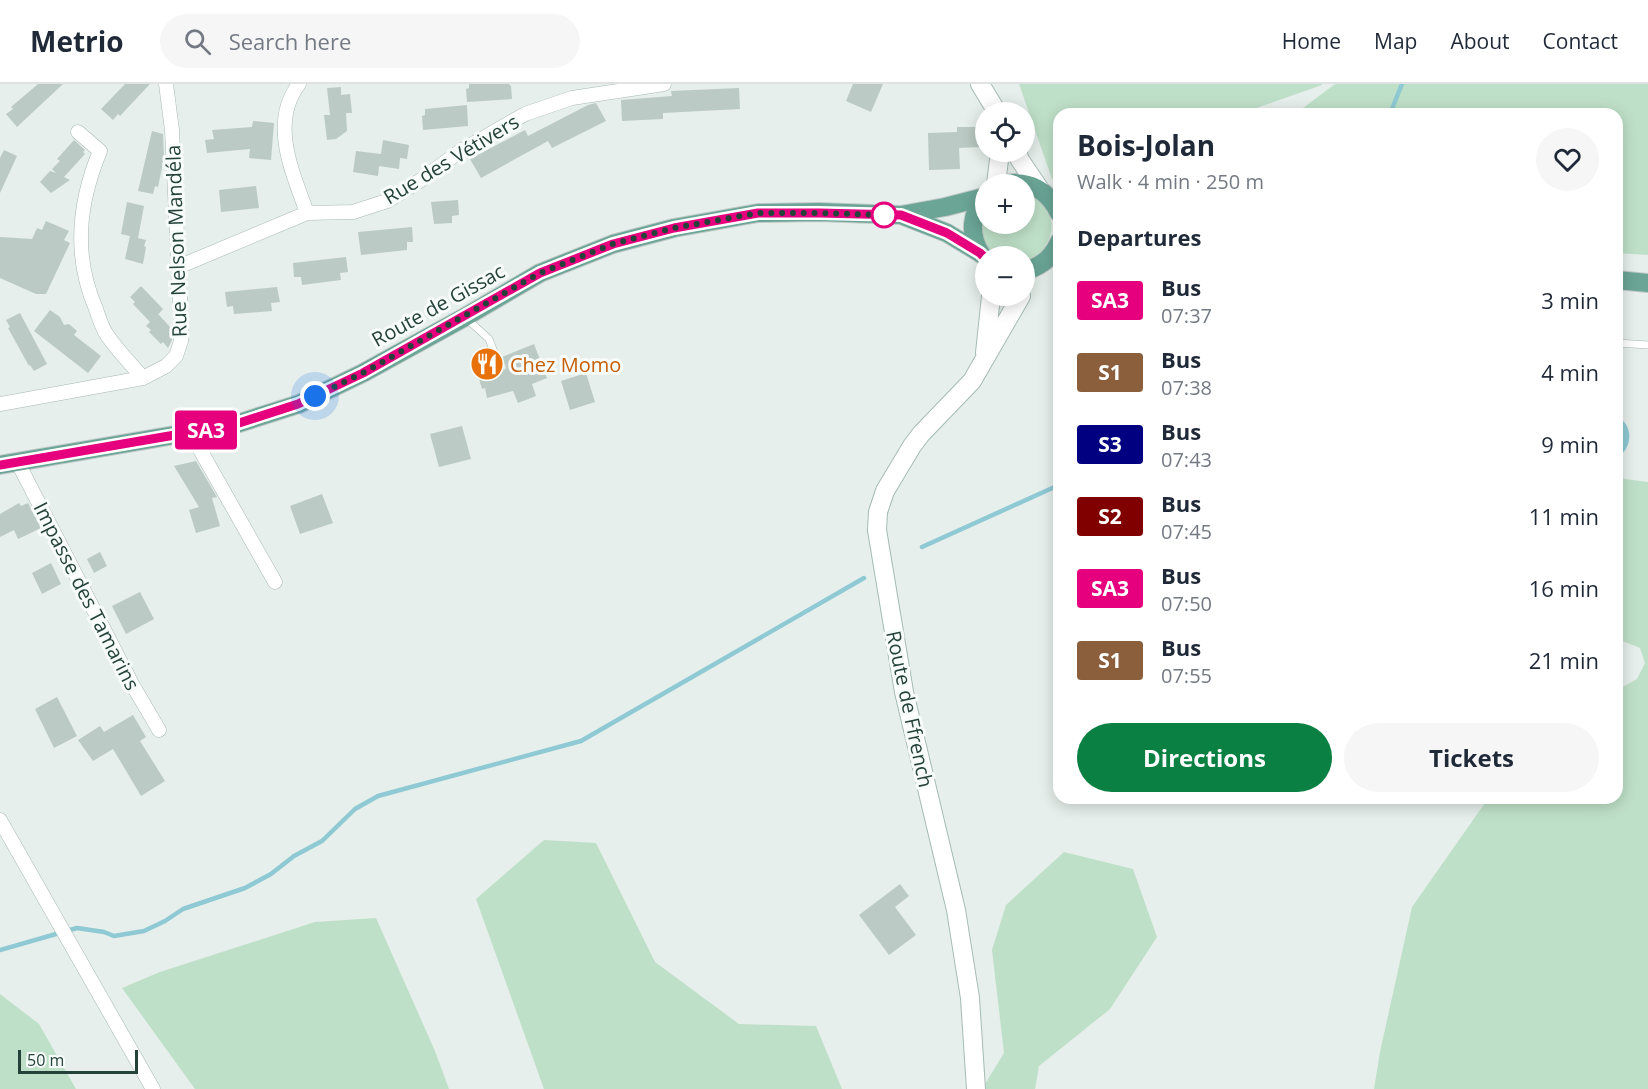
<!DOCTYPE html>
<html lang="en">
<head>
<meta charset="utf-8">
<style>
  body { margin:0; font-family:"Open Sans",sans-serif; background:#f6f6f7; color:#1f2937; height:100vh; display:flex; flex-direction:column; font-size:22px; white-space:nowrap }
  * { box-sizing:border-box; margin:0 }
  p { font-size:20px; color:#747a83 }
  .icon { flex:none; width:33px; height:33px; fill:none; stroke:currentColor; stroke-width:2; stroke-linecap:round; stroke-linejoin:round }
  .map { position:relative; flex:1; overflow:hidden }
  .panel { position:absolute; left:1053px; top:24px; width:570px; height:696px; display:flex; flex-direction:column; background:#fff; border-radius:18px; box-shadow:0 3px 15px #0003 }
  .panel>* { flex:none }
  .badge { padding:0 12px; border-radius:4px; font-size:21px; line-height:39px }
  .fabs { position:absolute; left:975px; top:18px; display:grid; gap:12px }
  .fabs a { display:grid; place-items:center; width:60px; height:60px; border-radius:50%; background:#fff; box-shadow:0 3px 15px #0003; font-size:30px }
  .scale { position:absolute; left:18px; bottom:15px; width:120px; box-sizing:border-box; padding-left:6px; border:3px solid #24423a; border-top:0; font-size:16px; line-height:21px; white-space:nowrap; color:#24423a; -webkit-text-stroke:4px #f7fbf9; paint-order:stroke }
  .you { position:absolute; width:30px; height:30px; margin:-15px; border:4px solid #fff; border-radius:50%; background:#1a73e8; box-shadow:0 0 0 9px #1a73e833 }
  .map>.badge { position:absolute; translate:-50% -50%; box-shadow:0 0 0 3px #fff }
  h2 { padding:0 24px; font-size:22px; line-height:54px }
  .round { display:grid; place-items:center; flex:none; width:63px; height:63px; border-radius:32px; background:#f6f6f7 }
  .head { display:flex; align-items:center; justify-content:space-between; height:102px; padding:0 24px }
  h1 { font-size:28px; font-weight:700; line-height:45px }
  .cta { display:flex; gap:12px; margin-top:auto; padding:12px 24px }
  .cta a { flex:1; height:69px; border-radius:36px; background:#0b8043; color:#fff; font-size:24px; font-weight:700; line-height:69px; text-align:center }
  .cta a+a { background:#f6f6f7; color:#1f2937 }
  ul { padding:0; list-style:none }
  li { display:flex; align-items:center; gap:18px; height:72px; padding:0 24px }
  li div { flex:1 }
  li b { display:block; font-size:22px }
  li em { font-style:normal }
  li .badge { min-width:66px; font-weight:700; text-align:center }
  header { display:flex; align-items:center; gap:36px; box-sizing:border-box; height:84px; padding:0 30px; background:#fff; border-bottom:2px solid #e0e1e3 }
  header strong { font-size:28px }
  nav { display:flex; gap:33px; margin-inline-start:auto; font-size:21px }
  .search { width:420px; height:54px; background:#f6f6f7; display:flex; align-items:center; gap:15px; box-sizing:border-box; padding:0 21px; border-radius:33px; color:#747a83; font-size:22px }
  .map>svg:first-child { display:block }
  .green { fill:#bfe0c8 }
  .water { fill:#8ec9d4 }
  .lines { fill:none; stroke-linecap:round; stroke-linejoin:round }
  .stream { stroke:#8ec9d4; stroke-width:4.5 }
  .building { fill:#bbcac4 }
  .lane-casing { stroke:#a8b8b2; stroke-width:8 }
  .street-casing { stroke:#a8b8b2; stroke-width:15 }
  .secondary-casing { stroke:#a4bbb3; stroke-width:20 }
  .primary-casing { stroke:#c2cac8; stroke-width:20 }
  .lane { stroke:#fff; stroke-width:7 }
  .street { stroke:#fff; stroke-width:14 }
  .secondary { stroke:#fff; stroke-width:18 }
  .primary { stroke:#6aa596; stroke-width:18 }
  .line-casing { stroke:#fff; stroke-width:14 }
  .line { stroke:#e6007e; stroke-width:9 }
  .walk { stroke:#24423a; stroke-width:6; stroke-dasharray:0 10.8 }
  .stop-dot { fill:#fff; stroke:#e6007e; stroke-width:3 }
  .labels { text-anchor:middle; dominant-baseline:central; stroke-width:6; stroke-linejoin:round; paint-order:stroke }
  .street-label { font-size:20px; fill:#24423a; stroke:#f7fbf9 }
  .food-label { font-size:20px; fill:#c56008; stroke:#f7fbf9; text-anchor:start }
</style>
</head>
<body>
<header>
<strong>Metrio</strong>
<div class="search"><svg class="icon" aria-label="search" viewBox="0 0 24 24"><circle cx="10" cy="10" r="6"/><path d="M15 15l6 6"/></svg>Search here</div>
<nav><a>Home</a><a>Map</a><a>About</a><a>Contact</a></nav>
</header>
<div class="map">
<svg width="1648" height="1005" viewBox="0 0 1648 1005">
  <rect width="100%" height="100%" fill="#e6efeb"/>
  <path class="green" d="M1019,0H1322V1L1239,30H1059V93L1052,95Z
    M1335,0H1648V171L1617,169V30H1295Z
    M1025,109C1062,120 1059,164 1025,178L1024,172C1016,172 1003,175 996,172C976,164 982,139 985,124L986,140H1024Z
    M1617,394L1648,398V1005H1374L1380,968L1412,823L1487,716L1489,714H1617V606L1637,595L1645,579L1640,564L1617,555Z
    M544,756L596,759L655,878L739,940L816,942L842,1005H544L476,815Z
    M1064,768L1133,785L1157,853L1110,925L1039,982L1035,1005H982L1004,969L992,866L1006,821Z
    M376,834L435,967L449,1005H195L122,904L160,888L315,838Z
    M0,910L39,940L76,1005H0Z"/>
  <path class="water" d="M1617,332C1634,342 1633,363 1617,374Z"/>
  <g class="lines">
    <path class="stream" d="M1390,30L1402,0
      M922,463L1059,401
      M0,866L77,844L104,848L114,852L144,847L165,837L183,825L245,804L271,790L294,772L322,757L355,725L378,712L581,657L864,494"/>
  </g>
  <path class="building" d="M38,0H63L17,43L6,30L13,25L11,23Z
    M125,0H150L120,32L118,30L113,36L101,25Z
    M469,0H509L511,2L512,15L467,18L466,5L469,4Z
    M853,0H883L871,28L846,17Z
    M341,3V11L350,10L352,29H346L347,47L336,55L327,56L324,31H330L327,4Z
    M739,4L740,25L663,29V35L622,37L621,16L672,12L671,7Z
    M596,19L606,37L552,64L548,57L481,94L470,75L525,46L528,52L588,21Z
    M467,21L468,42L423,46L422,32L425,31V25Z
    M253,37L274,39L271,76L249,74L250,65L207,69L205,56L214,55L212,46L252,43Z
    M957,43H980V63L959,64L960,85L929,86L928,49L957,48Z
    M152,47L163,50L164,74L158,103L155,102L153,110L138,107Z
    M74,56L85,66L83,68L85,70L64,93L70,96L51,109L40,98L50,87L56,89L52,85L60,77L57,75Z
    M383,56L409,61L407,75L400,74L399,85L379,82L378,92L353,88L356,67L381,70Z
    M4,66L17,72L0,109V74Z
    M256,102L259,124L221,128L219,106Z
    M458,116L459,131L452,132V139L434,140L431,118Z
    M127,118L144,122L138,154L121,150Z
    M46,137L69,147L64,156L70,159L46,210H36L0,194V153L32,155L37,144L42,146Z
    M412,143L413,158H407V166L361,171L358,148Z
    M130,152L146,156L144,162L146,163L143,180L125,175Z
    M346,173L348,188L340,189L341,196L302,201L301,193H294L293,179Z
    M141,202L163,225L155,234L158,230L172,245V256L168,264L163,258L161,260L149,248L151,246L146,242L150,238L133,220L135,218L130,213Z
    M277,203L280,218L271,219L272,227L234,230L233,222L227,223L225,208Z
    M50,226L60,233L64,241L69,240L77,247L74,251L101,272L88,289L34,247Z
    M20,229L47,280L34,287L30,281L29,282L8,244L10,243L6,236Z
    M534,260L547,294L532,300L536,312L518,319L513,307L487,314L485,304L482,305L474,277L490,273L495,287L501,289L506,284L502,273Z
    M586,289L595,318L570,326L561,297Z
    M462,342L471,375L439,383L430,350Z
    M196,377L217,413L212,414L220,442L196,449L189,426L199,423L174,382Z
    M322,410L333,439L300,450L290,422Z
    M19,419L21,422L28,419L41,444L18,455L14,446L0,453V430Z
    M100,468L107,482L94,489L87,475Z
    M51,479L61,500L42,510L32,489Z
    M140,508L154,535L126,550L112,522Z
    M57,613L77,652L54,664L35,625Z
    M133,631L146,653L140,657L165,697L141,712L113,665L93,677L78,656L100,642L104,648Z
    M900,800L909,812L895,823L916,851L889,871L859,831Z"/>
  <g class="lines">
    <g class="lane-casing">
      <path id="lane" d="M467,235L489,255L500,284
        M1617,259L1648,261"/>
    </g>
    <g class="street-casing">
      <path id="street" d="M78,48L100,67C78,120 73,172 96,225C99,234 102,244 107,251C117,266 131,280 143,294
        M307,129L353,128L387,117L421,96L459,68L525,30L572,14L664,0
        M178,183L307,129C293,89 269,39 299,0
        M0,320L143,294L166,282L176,272L181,257V235L172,46L166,0
        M190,348L275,498
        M17,377L132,600L159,646
        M0,736L153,1005"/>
    </g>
    <g class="secondary-casing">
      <path id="secondary" d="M980,0L997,28
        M1017,68L1020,76L1039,104
        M996,100L1000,68
        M985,269L991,212
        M976,1005L970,914L956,826L904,608L877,446L878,428L885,407L912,362L921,350L972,297L1021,212"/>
    </g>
    <g class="primary-casing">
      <path id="primary" d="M1005,100C1029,96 1048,106 1059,129
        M901,131L947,149L980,169
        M981,170C969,150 970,130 986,112
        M1024,187C1041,183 1052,174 1059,158
        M1617,196L1648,199
        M0,381L233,341L299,320L363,289L465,233L540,189L613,160L674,144L758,129L819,128L901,131L945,123L984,113"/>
    </g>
    <use href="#lane" class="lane"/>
    <use href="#street" class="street"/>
    <use href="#secondary" class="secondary"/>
    <use href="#primary" class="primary"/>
  </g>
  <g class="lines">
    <g class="line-casing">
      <path id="line" d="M0,381L233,341L298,320L363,289L540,189L613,160L674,144L758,129H819L901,131L947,149L980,169L986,175"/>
    </g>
    <use href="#line" class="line"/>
    <path class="walk" d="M315,312L363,289L540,189L613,160L674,144L758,129H819L884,131"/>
  </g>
  <defs>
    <g id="restaurant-disc" transform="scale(1.725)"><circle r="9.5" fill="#e8710a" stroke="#f7fbf9"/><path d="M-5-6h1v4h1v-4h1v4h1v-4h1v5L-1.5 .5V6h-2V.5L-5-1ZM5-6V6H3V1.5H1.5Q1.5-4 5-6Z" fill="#fff"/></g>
  </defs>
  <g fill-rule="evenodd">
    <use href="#restaurant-disc" x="487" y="280"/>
  </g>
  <circle class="stop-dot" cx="884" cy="131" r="12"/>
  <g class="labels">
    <g class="street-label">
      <text transform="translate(451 75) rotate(-31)">Rue des Vétivers</text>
      <text transform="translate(176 157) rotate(-92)">Rue Nelson Mandéla</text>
      <text transform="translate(438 221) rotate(-29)">Route de Gissac</text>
      <text transform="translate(87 512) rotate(63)">Impasse des Tamarins</text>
      <text transform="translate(910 625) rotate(78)">Route de Ffrench</text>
    </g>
    <g class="food-label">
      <text x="510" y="280">Chez Momo</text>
    </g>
  </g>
</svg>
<div class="fabs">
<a><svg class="icon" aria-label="locate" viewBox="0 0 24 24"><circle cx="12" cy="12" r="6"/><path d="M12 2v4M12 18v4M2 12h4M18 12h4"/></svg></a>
<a>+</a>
<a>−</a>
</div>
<div class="scale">50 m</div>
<div class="you" style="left:315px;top:312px"></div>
<b class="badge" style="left:206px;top:346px;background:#e6007e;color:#fff">SA3</b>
<section class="panel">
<div class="head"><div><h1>Bois-Jolan</h1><p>Walk · 4 min · 250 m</p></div><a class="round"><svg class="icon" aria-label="heart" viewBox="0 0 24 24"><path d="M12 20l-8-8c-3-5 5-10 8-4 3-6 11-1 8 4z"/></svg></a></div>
<h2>Departures</h2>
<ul>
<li><span class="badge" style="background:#e6007e;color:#fff">SA3</span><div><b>Bus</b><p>07:37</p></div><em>3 min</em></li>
<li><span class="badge" style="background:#8b5e3c;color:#fff">S1</span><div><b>Bus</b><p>07:38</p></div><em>4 min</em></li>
<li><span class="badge" style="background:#000080;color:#fff">S3</span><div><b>Bus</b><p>07:43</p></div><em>9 min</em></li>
<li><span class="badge" style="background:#800000;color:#fff">S2</span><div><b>Bus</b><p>07:45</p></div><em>11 min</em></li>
<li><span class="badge" style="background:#e6007e;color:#fff">SA3</span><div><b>Bus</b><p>07:50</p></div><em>16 min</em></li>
<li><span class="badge" style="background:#8b5e3c;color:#fff">S1</span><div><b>Bus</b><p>07:55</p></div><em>21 min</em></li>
</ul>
<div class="cta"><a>Directions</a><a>Tickets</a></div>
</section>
</div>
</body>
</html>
